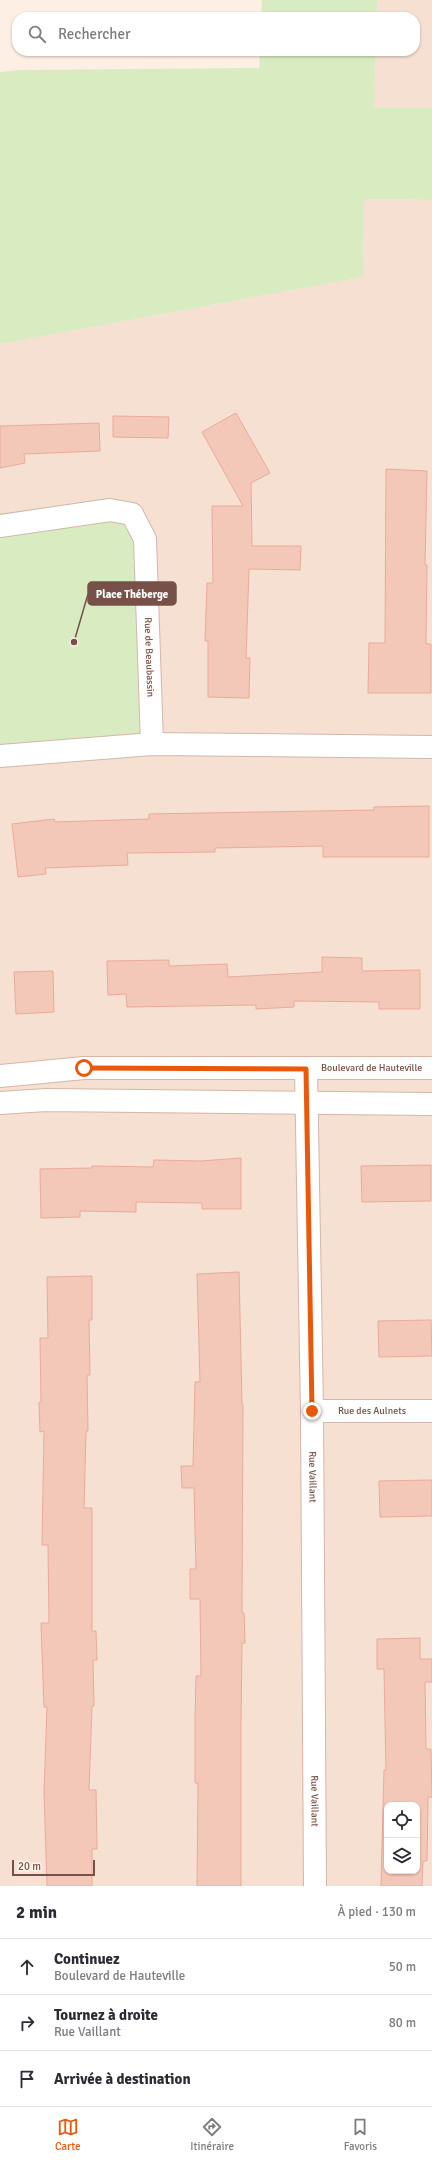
<!DOCTYPE html>
<html lang="fr">
<head>
<meta charset="utf-8">
<style>
	:root { --surface:#fff; --page:#f7f7f7; --text:#2b2b33; --muted:#7c7c81; --line:#e1e1e2; --accent:#ea580c }
	body { margin:0; font-family:Signika,sans-serif; background:var(--page); color:var(--text) }
	.controls { position:absolute; right:12px; bottom:12px; display:grid; overflow:hidden; border-radius:8px; box-shadow:0 1px 3px #0004 }
	.controls button { width:36px; height:36px; display:grid; place-items:center; padding:0; border:0; border-bottom:1px solid var(--line); background:var(--surface); color:var(--text); font:20px sans-serif }
	.scale { position:absolute; left:12px; bottom:10px; width:83px; box-sizing:border-box; padding-left:4px; border:2px solid #775148; border-top:0; font-size:11px; line-height:14px; white-space:nowrap; color:#775148; -webkit-text-stroke:3px #fff4eb; paint-order:stroke }
	.stop { position:absolute; width:12px; height:12px; margin:-9px; border:3px solid #ea580c; border-radius:50%; background:#fff }
	.stop.end { background:#ea580c; border-color:#fff; box-shadow:0 1px 4px #0008 }
	.list { margin:0; padding:0; list-style:none }
	h2 { display:flex; justify-content:space-between; align-items:center; height:52px; margin:0; padding:0 16px; font-size:17px }
	h2 small { font-size:13px; font-weight:400; color:var(--muted) }
	.list li { display:grid; grid-template-columns:26px 1fr auto; gap:12px; align-items:center; box-sizing:border-box; height:56px; padding:0 16px; border-top:1px solid var(--line) }
	.list b { display:block; font-size:15px; white-space:nowrap }
	.list p { margin:0; font-size:13px; white-space:nowrap; color:var(--muted) }
	.list em { font-size:13px; font-style:normal; color:var(--muted) }
	.icon { flex:none; width:22px; height:22px; fill:none; stroke:currentColor; stroke-width:2; stroke-linecap:round; stroke-linejoin:round }
	.map { position:relative; flex:none; width:432px; height:1886px; overflow:hidden }
	.search { position:absolute; background:var(--surface); box-shadow:0 1px 3px #0004; left:12px; right:12px; top:12px; height:44px; display:flex; align-items:center; gap:10px; box-sizing:border-box; padding:0 14px; border-radius:16px; color:var(--muted); font-size:15px }
	.sheet { height:220px; background:var(--surface) }
	nav { display:flex; justify-content:space-around; align-items:center; box-sizing:border-box; height:56px; border-top:1px solid var(--line); background:var(--surface); font-size:11px; color:var(--muted) }
	nav a { display:grid; justify-items:center; gap:2px }
	nav .on { color:var(--accent) }
	.map>svg:first-child { display:block }
	.residential { fill:#f5e0d1; fill-rule:evenodd }
	.green { fill:#d9ecc1 }
	.building { fill:#f4c8b9; stroke:#e8ab99; fill-rule:evenodd }
	.lines { fill:none; stroke-linecap:round; stroke-linejoin:round }
	.street-casing { stroke:#d1b7ac; stroke-width:24 }
	.secondary-casing { stroke:#d5b6a9; stroke-width:24 }
	.street { stroke:#fff; stroke-width:22 }
	.secondary { stroke:#fff; stroke-width:22 }
	.route { stroke:#ea580c; stroke-width:5 }
	.labels { text-anchor:middle; dominant-baseline:central; stroke-width:3.5; stroke-linejoin:round; paint-order:stroke }
	.street-label { font-size:10px; fill:#775148; stroke:#fff4eb }
	.leader { fill:none; stroke:#775148; stroke-width:1.5 }
	.callout-dot { fill:#775148; stroke:#fff4eb; stroke-width:1.5 }
	.callout { fill:#775148; stroke:#775148; stroke-width:1.5 }
	.callout-label { font-size:11px; text-anchor:middle; font-weight:bold; fill:#fff }
</style>
</head>
<body>
<div class="map">
<svg width="432" height="1886" viewBox="0 0 432 1886">
	<rect width="100%" height="100%" fill="#fdefe3"/>
	<g class="residential">
		<path d="M377,0h55v108h-58l2,-57h39v-34h-38z"/>
		<path d="M364,199l68,1v1686h-432v-1542l363,-67zM387,1805h30v66h-30z"/>
	</g>
	<g class="green">
		<path d="M262,0h115v17h-116z"/>
		<path d="M260,51h116l-2,57h58v92l-68,-1 -1,78 -363,67v-272l19,-2 240,-2z"/>
		<path d="M132,514l20,230 -152,12v-230z"/>
	</g>
	<g class="building">
		<path d="M236,413l34,60 -19,10 1,63h49l-1,24 -51,-1 -3,89h4l-1,40 -41,-1v-56h-3l2,-58h6l-1,-77h31l-41,-74z"/>
		<path d="M113,416l56,1 -1,21 -55,-1z"/>
		<path d="M99,423l1,28 -76,3 1,9 -25,5v-42z"/>
		<path d="M386,469l41,2 -2,94h2l-1,79h5v49h-63l1,-50h16z"/>
		<path d="M429,806v51h-106v-11l-108,2v4l-88,1 1,12 -83,3 1,6 -28,3 -6,-53 42,-5 1,3 94,-3v-5l225,-4v-3z"/>
		<path d="M322,957l40,1v13l58,-1v39h-41v-7l-85,-1v6l-38,2v-4l-129,2 -1,-13 -18,1 -1,-34 62,-1v6l58,-2 1,13 94,-5z"/>
		<path d="M53,971l1,41 -38,2 -2,-42z"/>
		<path d="M241,1158v51h-39v-6l-66,-1v10l-56,-1v6l-39,1 -1,-49 52,-1v-2l61,1 1,-7 47,1z"/>
		<path d="M431,1165v36l-69,1 -1,-36z"/>
		<path d="M239,1272l3,132h1l-1,209h2l1,30h-3l-1,78v165h-44l1,-103h-3v-64l1,-43h5l-1,-77h-10v-30h6l-2,-81h-12l-1,-22h12l2,-84h5l-3,-108z"/>
		<path d="M92,1276v44h-3l1,55h-3l1,56h-2l-2,77h8v123h4l1,29h-4l1,46h-2l-3,84h7l1,59h-5v37h-45l-3,-94 3,-85h-3l-3,-84h8l-1,-78h-6l2,-114 -4,1 -1,-30h2l-1,-64h8l-1,-61z"/>
		<path d="M431,1320l1,36 -53,1 -1,-36z"/>
		<path d="M432,1480v36l-52,1 -1,-36z"/>
		<path d="M420,1638v21h12v23h-7l1,67h5l1,48h-4l-1,64h-4l-1,25h-41l3,-116h2l-2,-101h-7v-30zM387,1805h30v66h-30z"/>
	</g>
	<g class="lines">
		<g class="street-casing">
			<g id="street">
				<path id="s1" d="M0,526l110,-16 22,4 13,25 7,205"/>
				<path d="M0,756l152,-12 280,3"/>
				<path id="s2" d="M312,1411h120"/>
			</g>
		</g>
		<g class="secondary-casing">
			<g id="secondary">
				<path id="s3" d="M306,1069l6,342 3,475"/>
				<path id="s4" d="M0,1076l84,-8h348"/>
				<path d="M0,1103l46,-3 386,4"/>
			</g>
		</g>
		<use href="#street" class="street"/>
		<use href="#secondary" class="secondary"/>
	</g>
	<g class="lines">
		<path class="route" d="M84,1068l222,1 6,342"/>
	</g>
	<g class="labels">
		<g class="street-label">
			<text stroke="none"><textPath href="#s1" startOffset="280">Rue de Beaubassin</textPath></text>
			<text stroke="none"><textPath href="#s4" startOffset="372">Boulevard de Hauteville</textPath></text>
			<text stroke="none"><textPath href="#s2" startOffset="60">Rue des Aulnets</textPath></text>
			<text stroke="none"><textPath href="#s3" startOffset="408">Rue Vaillant</textPath></text>
			<text stroke="none"><textPath href="#s3" startOffset="732">Rue Vaillant</textPath></text>
		</g>
	</g>
	<path class="leader" d="M74 642L88 594"/>
	<circle class="callout-dot" cx="74" cy="642" r="4"/>
	<rect class="callout" x="88" y="582" width="88" height="23" rx="4"/>
	<g class="callout-label">
		<text x="132" y="598">Place Théberge</text>
	</g>
</svg>
<div class="controls">
<button><svg class="icon" aria-label="locate" viewBox="0 0 24 24"><circle cx="12" cy="12" r="6"/><path d="M12 2v4M12 18v4M2 12h4M18 12h4"/></svg></button>
<button><svg class="icon" aria-label="layers" viewBox="0 0 24 24"><path d="M12 4l9 5-9 5-9-5zM3 14l9 5 9-5"/></svg></button>
</div>
<div class="scale">20 m</div>
<div class="stop" style="left:84px;top:1068px"></div>
<div class="stop end" style="left:312px;top:1411px"></div>
<div class="search"><svg class="icon" aria-label="search" viewBox="0 0 24 24"><circle cx="10" cy="10" r="6"/><path d="M15 15l6 6"/></svg>Rechercher</div>
</div>
<section class="sheet">
<h2>2 min<small>À pied · 130 m</small></h2>
<ul class="list">
<li><svg class="icon" aria-label="ahead" viewBox="0 0 24 24"><path d="M12 20V5M6 11l6-6 6 6"/></svg><div><b>Continuez</b><p>Boulevard de Hauteville</p></div><em>50 m</em></li>
<li><svg class="icon" aria-label="right" viewBox="0 0 24 24"><path d="M7 20v-9h11M14 6l5 5-5 5"/></svg><div><b>Tournez à droite</b><p>Rue Vaillant</p></div><em>80 m</em></li>
<li><svg class="icon" aria-label="arrive" viewBox="0 0 24 24"><path d="M6 21V4h12l-3 4 3 4H6"/></svg><div><b>Arrivée à destination</b></div></li>
</ul>
</section>
<nav>
<a class="on"><svg class="icon" aria-label="map" viewBox="0 0 24 24"><path d="M3 6l6-2 6 2 6-2v14l-6 2-6-2-6 2zM9 4v14M15 6v14"/></svg>Carte</a>
<a><svg class="icon" aria-label="directions" viewBox="0 0 24 24"><path d="M12 3l9 9-9 9-9-9zM9 14v-3h6M13 9l2 2-2 2"/></svg>Itinéraire</a>
<a><svg class="icon" aria-label="saved" viewBox="0 0 24 24"><path d="M7 4h10v16l-5-4-5 4z"/></svg>Favoris</a>
</nav>
</body>
</html>
